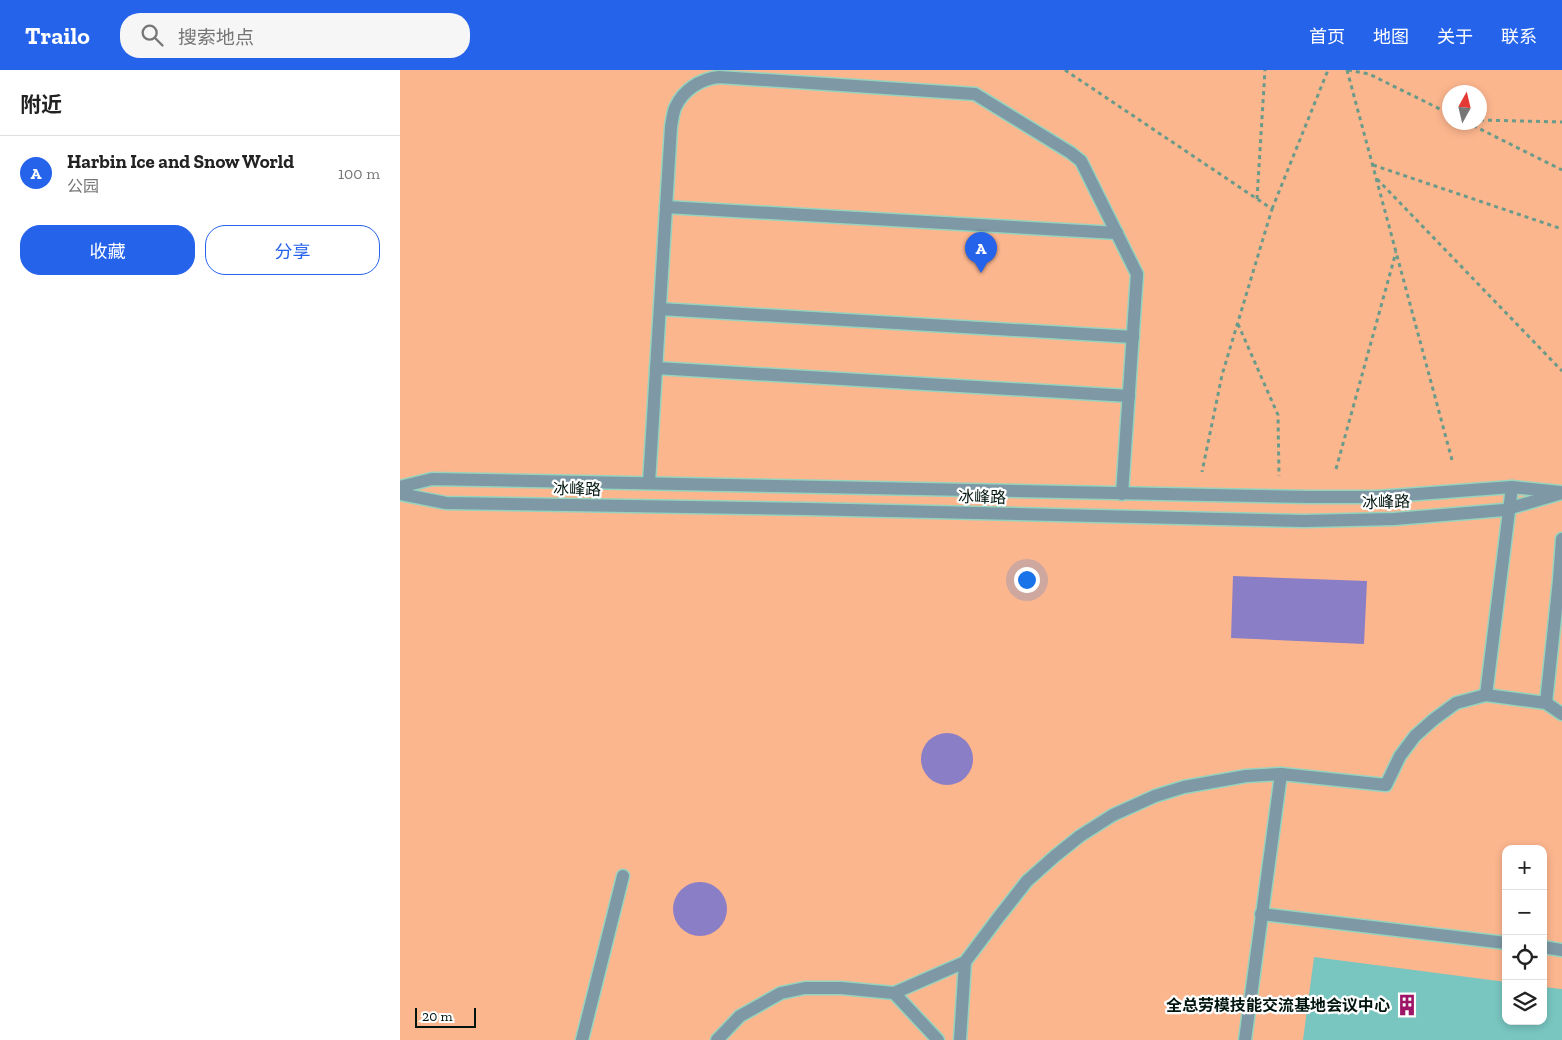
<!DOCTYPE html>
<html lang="zh">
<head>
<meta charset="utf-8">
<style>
	:root { --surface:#fff; --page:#f6f6f6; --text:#222; --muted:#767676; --line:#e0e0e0; --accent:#2563eb }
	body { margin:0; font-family:"Zilla Slab","Noto Sans SC",serif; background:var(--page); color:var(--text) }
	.controls { position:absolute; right:15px; bottom:15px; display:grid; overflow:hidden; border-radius:10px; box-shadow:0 2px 8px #0003 }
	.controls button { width:45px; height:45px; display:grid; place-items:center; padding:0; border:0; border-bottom:1px solid var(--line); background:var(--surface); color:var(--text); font:25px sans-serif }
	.compass { position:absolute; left:1042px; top:15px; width:45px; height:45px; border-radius:50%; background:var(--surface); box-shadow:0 2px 8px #0003; rotate:8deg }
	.scale { position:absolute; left:15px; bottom:12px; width:61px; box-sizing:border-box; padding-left:5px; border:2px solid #00150e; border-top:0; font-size:14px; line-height:18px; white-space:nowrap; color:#00150e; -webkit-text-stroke:4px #fff; paint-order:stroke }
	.you { position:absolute; left:626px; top:509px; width:18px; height:18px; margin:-12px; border:4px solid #fff; border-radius:50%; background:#1a73e8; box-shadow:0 0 0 8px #1a73e833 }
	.badge { display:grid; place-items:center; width:32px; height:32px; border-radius:50%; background:var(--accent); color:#fff; font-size:16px; font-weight:700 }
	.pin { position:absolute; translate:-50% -41px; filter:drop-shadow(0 1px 2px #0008) }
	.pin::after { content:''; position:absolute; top:26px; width:18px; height:15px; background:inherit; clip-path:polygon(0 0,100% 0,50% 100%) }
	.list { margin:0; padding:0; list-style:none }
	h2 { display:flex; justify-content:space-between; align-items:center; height:65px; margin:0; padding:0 20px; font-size:21px }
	h2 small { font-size:16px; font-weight:400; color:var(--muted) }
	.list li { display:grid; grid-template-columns:32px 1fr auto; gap:15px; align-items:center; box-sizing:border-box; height:75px; padding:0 20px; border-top:1px solid var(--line) }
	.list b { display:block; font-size:19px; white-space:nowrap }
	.list p { margin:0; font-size:16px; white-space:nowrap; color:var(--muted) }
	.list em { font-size:16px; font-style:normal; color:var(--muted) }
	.actions { display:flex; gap:10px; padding:15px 20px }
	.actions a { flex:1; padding:11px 0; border:1px solid var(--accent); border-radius:20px; text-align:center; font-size:18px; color:var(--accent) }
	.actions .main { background:var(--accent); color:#fff }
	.icon { flex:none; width:28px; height:28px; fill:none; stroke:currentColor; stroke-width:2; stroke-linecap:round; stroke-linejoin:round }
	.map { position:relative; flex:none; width:1162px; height:970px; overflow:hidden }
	header { display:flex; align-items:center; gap:30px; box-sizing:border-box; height:70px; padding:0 25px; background:var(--accent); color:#fff }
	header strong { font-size:24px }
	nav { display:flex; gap:28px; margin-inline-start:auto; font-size:18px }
	.search { width:350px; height:45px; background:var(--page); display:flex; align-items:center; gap:12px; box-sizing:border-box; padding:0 18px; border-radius:20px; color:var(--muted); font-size:19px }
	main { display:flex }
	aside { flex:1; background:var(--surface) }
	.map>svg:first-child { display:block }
	.green { fill:#fcb68e; fill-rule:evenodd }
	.water { fill:#8a7ec6 }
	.building { fill:#79c6c1 }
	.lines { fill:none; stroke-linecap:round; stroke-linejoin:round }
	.minor-casing { stroke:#96d3be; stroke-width:15 }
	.path { stroke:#6a9b8a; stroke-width:3; stroke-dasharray:4 4; stroke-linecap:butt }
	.minor { stroke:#7e98a5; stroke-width:12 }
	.labels { text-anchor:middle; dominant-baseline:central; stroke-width:4.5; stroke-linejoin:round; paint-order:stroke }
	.street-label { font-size:16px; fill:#00150e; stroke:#fff }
	.poi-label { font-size:16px; font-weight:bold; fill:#00150e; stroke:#fff; text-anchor:end }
</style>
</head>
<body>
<header>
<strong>Trailo</strong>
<div class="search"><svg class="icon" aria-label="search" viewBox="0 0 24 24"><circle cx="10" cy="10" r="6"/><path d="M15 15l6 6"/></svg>搜索地点</div>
<nav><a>首页</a><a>地图</a><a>关于</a><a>联系</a></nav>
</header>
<main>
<aside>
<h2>附近<small></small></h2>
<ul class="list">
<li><span class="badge">A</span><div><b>Harbin Ice and Snow World</b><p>公园</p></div><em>100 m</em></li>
</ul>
<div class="actions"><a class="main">收藏</a><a>分享</a></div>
</aside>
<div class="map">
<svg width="1162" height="970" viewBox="0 0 1162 970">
	<rect width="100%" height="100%" fill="#b2f7df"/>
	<path class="green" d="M0,0h1162v970h-1162zM1050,22h30v30h-30zM1106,779h37v172h-37z"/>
	<g class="water">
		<path d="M833,506l134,5 -3,63 -133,-6z"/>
		<circle cx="547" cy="689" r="26"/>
		<circle cx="300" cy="839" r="27"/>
	</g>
	<path class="building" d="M914,887l192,25v39h37v-34l19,2v51h-259z"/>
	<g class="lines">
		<g class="minor-casing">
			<g id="minor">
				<path d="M266,137l451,26"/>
				<path d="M260,239l473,28"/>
				<path d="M256,298l473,28"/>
				<path d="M249,413l22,-356c1,-6 2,-14 4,-19 8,-18 25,-29 44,-31l256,17 96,59 10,8 56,113 -15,220"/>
				<path d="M0,417l32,-8 877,18h68l135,-10 48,5"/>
				<path d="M0,424l46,9 361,6 497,12 90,-2 110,-9 58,-17"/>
				<path d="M1086,625l26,-208"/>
				<path d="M1146,633l13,-123 3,-41"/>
				<path d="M861,844l245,29"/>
				<path d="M1143,877l19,3"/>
				<path d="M494,923l44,47"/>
				<path d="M182,970l41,-164"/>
				<path d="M317,970l23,-24 41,-23 24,-5h36l53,5 71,-31 33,-44 29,-37 28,-25 25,-20 33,-21 42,-19 29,-9 62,-11 35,-2 105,11 14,-29 15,-20 18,-16 23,-17 30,-8 60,8 16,11"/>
				<path d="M560,970l5,-78"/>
				<path d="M845,970l36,-266"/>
			</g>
		</g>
		<g class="path">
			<path d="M665,0l207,139 -50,166 -20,97"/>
			<path d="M947,0l105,390"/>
			<path d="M948,0l21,4 81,40"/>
			<path d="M1080,50l82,2"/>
			<path d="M1066,52l96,48"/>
			<path d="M973,95l189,64"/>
			<path d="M977,109l185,192"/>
			<path d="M857,129l8,-129"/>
			<path d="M872,139l56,-139"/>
			<path d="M838,254l40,91 1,61"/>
			<path d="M936,399l60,-217"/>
		</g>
		<use href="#minor" class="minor"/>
	</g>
	<defs>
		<g id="building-bare" transform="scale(1.725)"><path d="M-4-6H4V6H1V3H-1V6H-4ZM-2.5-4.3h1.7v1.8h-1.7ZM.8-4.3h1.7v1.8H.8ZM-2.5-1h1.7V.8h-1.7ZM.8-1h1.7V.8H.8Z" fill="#9c1566" stroke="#fff" stroke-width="2.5" paint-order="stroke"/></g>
	</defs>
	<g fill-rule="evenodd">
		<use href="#building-bare" x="1007" y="935"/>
	</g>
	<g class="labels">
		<g class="street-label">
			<text transform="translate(177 419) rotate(1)">冰峰路</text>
			<text transform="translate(582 427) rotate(1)">冰峰路</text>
			<text transform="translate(986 432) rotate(-2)">冰峰路</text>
		</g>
		<g class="poi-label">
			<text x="990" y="935">全总劳模技能交流基地会议中心</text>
		</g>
	</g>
</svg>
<div class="controls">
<button>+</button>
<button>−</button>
<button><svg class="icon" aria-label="locate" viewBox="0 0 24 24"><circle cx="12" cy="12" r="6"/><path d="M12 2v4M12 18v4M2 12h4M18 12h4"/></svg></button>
<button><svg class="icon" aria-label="layers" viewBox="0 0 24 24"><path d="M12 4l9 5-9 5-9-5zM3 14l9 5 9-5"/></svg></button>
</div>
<svg class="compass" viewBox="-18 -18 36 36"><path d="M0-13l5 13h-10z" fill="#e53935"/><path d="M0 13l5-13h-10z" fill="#767676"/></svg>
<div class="scale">20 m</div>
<div class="you"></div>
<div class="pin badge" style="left:581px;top:203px">A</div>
</div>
</main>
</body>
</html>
